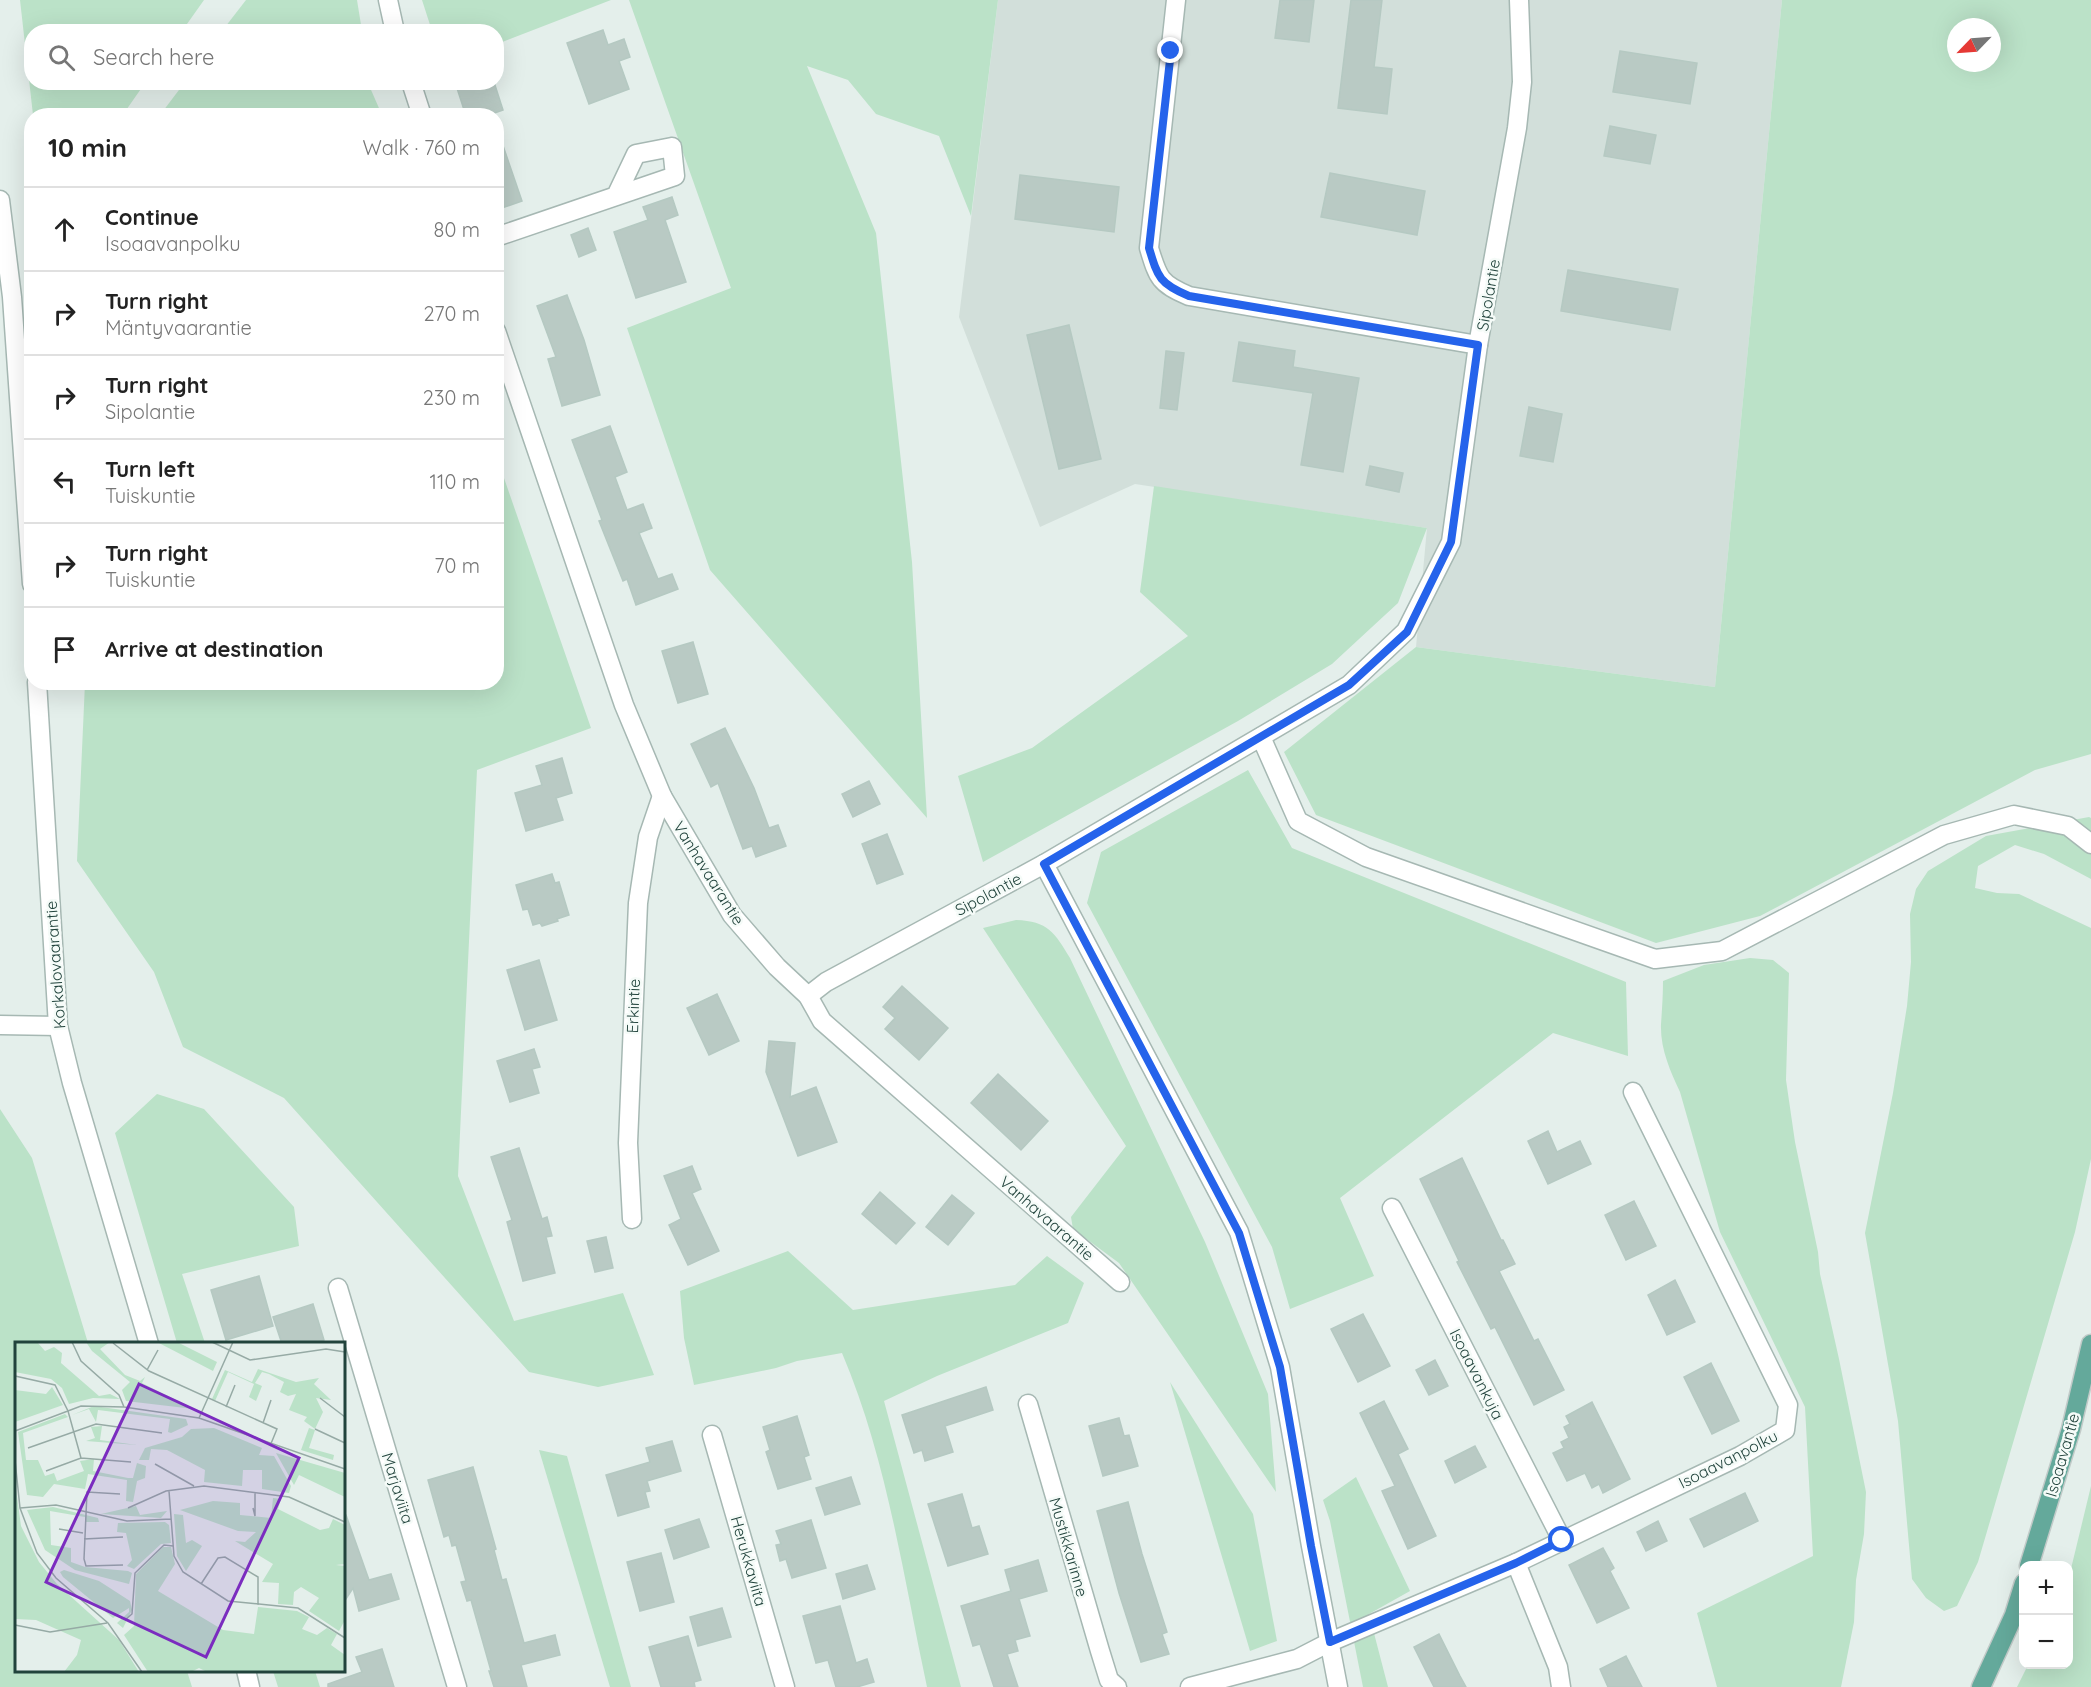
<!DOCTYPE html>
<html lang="en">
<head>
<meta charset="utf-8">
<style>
	:root { --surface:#fff; --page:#f6f6f6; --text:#222; --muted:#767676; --line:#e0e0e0 }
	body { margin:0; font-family:Quicksand,sans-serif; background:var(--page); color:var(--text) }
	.controls { position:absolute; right:18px; bottom:18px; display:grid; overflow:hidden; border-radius:12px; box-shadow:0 6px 24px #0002 }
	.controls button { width:54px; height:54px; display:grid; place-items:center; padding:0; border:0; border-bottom:2px solid var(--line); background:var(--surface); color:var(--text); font:30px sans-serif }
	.compass { position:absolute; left:1947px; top:18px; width:54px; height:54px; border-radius:50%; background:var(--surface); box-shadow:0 6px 24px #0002; rotate:245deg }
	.stop { position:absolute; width:18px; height:18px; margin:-14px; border:4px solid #2563eb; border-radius:50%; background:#fff }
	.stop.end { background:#2563eb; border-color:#fff; box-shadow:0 2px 6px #0008 }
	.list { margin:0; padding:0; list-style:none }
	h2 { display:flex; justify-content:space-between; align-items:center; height:78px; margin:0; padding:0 24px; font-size:26px }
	h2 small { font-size:20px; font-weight:400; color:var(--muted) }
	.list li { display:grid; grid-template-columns:39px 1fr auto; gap:18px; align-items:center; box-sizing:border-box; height:84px; padding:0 24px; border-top:2px solid var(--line) }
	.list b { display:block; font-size:22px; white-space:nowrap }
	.list p { margin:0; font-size:20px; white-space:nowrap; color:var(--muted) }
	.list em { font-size:20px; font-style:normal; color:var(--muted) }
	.icon { flex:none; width:33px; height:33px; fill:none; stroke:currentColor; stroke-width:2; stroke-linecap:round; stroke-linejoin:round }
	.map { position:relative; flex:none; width:2091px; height:1687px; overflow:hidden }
	.search { position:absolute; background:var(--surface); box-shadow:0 6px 24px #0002; left:24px; top:24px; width:480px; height:66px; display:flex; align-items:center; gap:15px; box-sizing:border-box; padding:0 21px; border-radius:24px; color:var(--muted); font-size:22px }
	.panel { position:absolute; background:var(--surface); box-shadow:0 6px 24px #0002; left:24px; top:108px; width:480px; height:582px; border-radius:24px }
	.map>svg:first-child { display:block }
	.built { fill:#d2dfda }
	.green { fill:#bbe2c8; fill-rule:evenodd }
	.building { fill:#b9cac4; stroke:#b5c9c2; stroke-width:1.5 }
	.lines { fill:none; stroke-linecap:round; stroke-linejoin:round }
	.minor-casing { stroke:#a6b8b3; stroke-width:21 }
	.major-casing { stroke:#c1cac8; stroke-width:21 }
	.minor { stroke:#fff; stroke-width:18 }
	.major { stroke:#64a99b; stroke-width:18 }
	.route { stroke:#2563eb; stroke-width:8 }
	.labels { text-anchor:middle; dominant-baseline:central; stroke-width:5; stroke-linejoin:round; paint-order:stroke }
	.street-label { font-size:16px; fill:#21433c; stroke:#f5fbf8 }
	.inset-road { fill:none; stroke:#96aaa5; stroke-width:1.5 }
	.view { fill:#7b2cbf; fill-opacity:0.15; stroke:#7b2cbf; stroke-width:3 }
	.inset-edge { fill:none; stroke:#21433c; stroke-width:3 }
</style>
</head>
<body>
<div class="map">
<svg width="2091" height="1687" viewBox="0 0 2091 1687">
	<rect width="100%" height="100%" fill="#e4efeb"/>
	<path class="built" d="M998,0h784l-67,687 -299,-40 11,-119 -292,-44 -95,43 -81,-210z"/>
	<g class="green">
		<path d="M20,0h184l-22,31 -150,1v50l113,1 -23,33 -89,-1z"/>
		<path d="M246,0h111l5,31h-140z"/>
		<path d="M422,0h189l-114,44 -1,-12 -64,-1z"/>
		<path d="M629,0h369l-27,216 -32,-80 -63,-22 -28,-34 -41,-14 69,167 36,329 15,256 -217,-248 -83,-242 104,-40z"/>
		<path d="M1782,0h309v754l-56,16 -275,146 -104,27 -340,-128 -32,-63 132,-105 299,40zM1956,27h36v36h-36z"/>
		<path d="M185,82l183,1 14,32h-222z"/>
		<path d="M497,458l94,270 -114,42 -19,406 56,145 109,-28 31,82 -56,12 -69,-15 -245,-274 -101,-51 -29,-75 -77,-111 8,-178 411,-1z"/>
		<path d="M1154,486l273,42 -29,75 -66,61 -94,57 -255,141 -25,-86 74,-28 156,-112 -48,-44z"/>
		<path d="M1248,770l44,78 334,134 2,74 -75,-23 -213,165 34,78 -84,33 -18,-62 -185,-344 14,-51z"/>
		<path d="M2089,817l2,1v61l-47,-25 -29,-9 -37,21 -3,22 22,5 22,1 72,34v231l-16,73 -97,330 -21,44 -13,5 -18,-13 -14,-19 -14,-158 -33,-188 28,-140 14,-87 4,-44 -1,-48 6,-25 12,-18 58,-35z"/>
		<path d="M1016,920c32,1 39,13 54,38l135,284 63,152 8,98 -157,-229 -46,-34 -2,-12 55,-71 -143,-218z"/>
		<path d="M1750,958l23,2 16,13 -3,107 9,62 23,110 2,22 19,85 27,133 -2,42 -8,46 -2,42 -13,65h-124l-20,-74 116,-57 -8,-149 -85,-175 -40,-140c-10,-21 -20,-44 -19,-68 1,-14 2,-28 2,-43l41,-16z"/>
		<path d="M157,1094l47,15 90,98 5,39 -117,28 23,69h-28l-62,-210z"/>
		<path d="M0,1109l32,49 56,185 -72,1v326l171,1 5,16h-192z"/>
		<path d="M788,1251l65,59 162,-25 32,-29 37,27 -16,40 -131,53 -53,25 77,286h-34c-24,-112 -40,-228 -85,-334l-45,8 -21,7 -82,17 -10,-47 -4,-47z"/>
		<path d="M1170,1382l83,132 24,127 -27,10z"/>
		<path d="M539,1450l28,6 64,231h-21z"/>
		<path d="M1356,1477l54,114 -41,23 19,73h-25l-33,-166 -7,-21z"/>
		<path d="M2091,1486v201h-74l11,-22 40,-1 1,-87z"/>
		<path d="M273,1671h42l5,16h-42z"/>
	</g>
	<g class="building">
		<path d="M1280,0h34l-5,42 -34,-4z"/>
		<path d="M1351,0h31l-8,67 18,2 -5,45 -49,-6z"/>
		<path d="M603,30l5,15 16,-6 6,18 -11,4 10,28 -40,15 -22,-61z"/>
		<path d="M1620,51l77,12 -7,41 -77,-12z"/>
		<path d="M455,82h39l9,28 -17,6h-20z"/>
		<path d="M1610,126l46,9 -6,29 -46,-8z"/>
		<path d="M496,134h3l23,67 -26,9z"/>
		<path d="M1330,173l95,18 -8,44 -96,-18z"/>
		<path d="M1020,175l99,12 -5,45 -99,-13z"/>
		<path d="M672,197l6,18 -13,5 21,62 -50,16 -22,-66 34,-12 -5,-13z"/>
		<path d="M588,228l8,22 -17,7 -8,-22z"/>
		<path d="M1568,270l110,19 -8,41 -109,-19z"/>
		<path d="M567,295l17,45 16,55 -38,11 -14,-47 8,-2 -19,-51z"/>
		<path d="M1069,325l32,134 -42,10 -32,-134z"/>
		<path d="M1239,342l56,9 -2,16 66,11 -16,94 -42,-7 12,-72 -80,-12z"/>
		<path d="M1166,351l18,2 -7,57 -17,-2z"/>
		<path d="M1529,407l33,7 -9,48 -33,-6z"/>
		<path d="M610,426l17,46 -12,5 12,33 16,-6 9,24 -13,5 19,46 14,-5 6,15 -42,16 -9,-26 -4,2 -24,-60 3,-1 -30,-80z"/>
		<path d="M1370,466l33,7 -4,19 -33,-7z"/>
		<path d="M693,642l15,52 -30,9 -16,-52z"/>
		<path d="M725,728l29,60 15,40 9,-3 8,21 -30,11 -4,-11 -9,3 -25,-66 -7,4 -20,-43z"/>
		<path d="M562,758l10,35 -16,5 7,22 -37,11 -11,-38 27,-8 -6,-19z"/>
		<path d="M869,781l11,23 -27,13 -11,-23z"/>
		<path d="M887,834l16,40 -26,10 -15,-40z"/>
		<path d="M552,874l3,9 4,-1 10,33 -12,4 1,2 -16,5 -2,-3 -7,2 -5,-16 -5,1 -7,-25z"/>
		<path d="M539,960l18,60 -32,10 -18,-60z"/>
		<path d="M902,986l46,42 -29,32 -34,-31 10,-11 -12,-11z"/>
		<path d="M717,994l22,47 -30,14 -22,-47z"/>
		<path d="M769,1041l26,2 -5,54 26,-10 21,55 -39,14 -32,-84z"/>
		<path d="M534,1049l6,18 -8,2 7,24 -29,9 -13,-41z"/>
		<path d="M998,1074l50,47 -27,29 -50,-47z"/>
		<path d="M1548,1131l9,21 23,-11 11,23 -43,20 -20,-43z"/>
		<path d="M519,1148l23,71 5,-2 5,19 -6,1 9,36 -32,8 -16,-59 5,-2 -21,-63z"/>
		<path d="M1462,1158l39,82h2l12,24 -16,7 35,70 4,-2 26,51 -30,15 -39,-78 -4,2 -34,-67 2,-1 -39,-82z"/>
		<path d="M692,1166l9,23 -9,4 27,58 -31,14 -19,-40 12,-6 -17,-43z"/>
		<path d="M880,1192l35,31 -19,21 -34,-30z"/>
		<path d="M952,1195l22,18 -26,32 -22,-18z"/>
		<path d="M1634,1201l22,45 -30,14 -21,-45z"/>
		<path d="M606,1237l7,31 -18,4 -8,-31z"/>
		<path d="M259,1276l14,50 -47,14 -15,-50z"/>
		<path d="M1675,1280l20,42 -28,13 -19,-40z"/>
		<path d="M313,1304l11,36 -12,4h-30l-9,-27z"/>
		<path d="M1363,1314l27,52 -32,16 -27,-53z"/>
		<path d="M1435,1360l13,26 -19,9 -13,-25z"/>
		<path d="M1711,1363l28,58 -27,13 -28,-57z"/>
		<path d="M986,1387l7,23 -48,16 8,26 -28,9 -3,-11 -8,3 -12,-38z"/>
		<path d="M1384,1401l24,48 -10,5 38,82 -28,13 -26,-58 13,-5 -35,-73z"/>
		<path d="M1592,1402l38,77 -27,14 -4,-9 -7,4 -7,-15 -18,8 -14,-28 11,-5 -3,-6 8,-4 -5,-11 6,-3 -4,-8z"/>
		<path d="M797,1416l12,39 -5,2 7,22 -33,10 -12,-37 4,-2 -7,-23z"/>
		<path d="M1119,1418l5,18 5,-1 9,31 -35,10 -14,-50z"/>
		<path d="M672,1441l9,30 -34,10 3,10 -5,1 4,15 -31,9 -12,-41 44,-13 -4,-14z"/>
		<path d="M1475,1446l11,21 -31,16 -10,-22z"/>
		<path d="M473,1467l23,82 -2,1 8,30 4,-1 18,64 31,-8 5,20 -39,10 6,22h-33l-5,-16h2l-20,-71 -4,1 -6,-19 5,-1 -10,-36 -4,1 -3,-11 -5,2 -16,-57z"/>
		<path d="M851,1477l9,27 -35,11 -9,-27z"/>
		<path d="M1745,1493l13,28 -54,26 -14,-28z"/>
		<path d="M962,1494l10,34 7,-2 9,28 -40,12 -20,-62z"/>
		<path d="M1128,1502l14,52 25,78 -5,2 7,20 -28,8 -22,-69 -22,-82z"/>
		<path d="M344,1515h2l23,65 22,-6 8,25 -40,12 -6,-23 -9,14z"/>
		<path d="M699,1519l10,28 -35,12 -9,-29z"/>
		<path d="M811,1520l15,48 -34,10 -6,-19 -6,2 -4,-16 5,-1 -5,-13z"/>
		<path d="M1658,1521l9,20 -21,10 -9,-19z"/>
		<path d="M1603,1548l11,20 -4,3 19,37 -32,15 -28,-58z"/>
		<path d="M661,1553l13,49 -34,9 -13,-49z"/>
		<path d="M1038,1560l9,31 -28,8 11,37 -15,4 3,11 -11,3 11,33h-24l-14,-43 -7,2 -12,-40 50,-15 -6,-21z"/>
		<path d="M867,1565l8,24 -32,10 -7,-25z"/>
		<path d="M840,1606l16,57 11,-4 7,23 -17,5h-21l-8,-27 -12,3 -13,-47z"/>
		<path d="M722,1608l9,29 -33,9 -8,-29z"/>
		<path d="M1439,1634l21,42 6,11h-32l-20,-40z"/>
		<path d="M688,1636l13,44 -7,2 1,5h-34l-12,-40z"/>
		<path d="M382,1649l12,38h-66v-3l34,-12 -6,-15z"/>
		<path d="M1626,1656l16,31h-34l-8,-18z"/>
	</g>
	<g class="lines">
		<g class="minor-casing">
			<g id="minor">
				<path d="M388,0l7,32"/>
				<path d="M1176,0l-27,248c9,30 11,36 40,48l289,49"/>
				<path d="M411,82l11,34"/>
				<path d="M0,200l12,97 20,287"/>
				<path d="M496,237l179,-61 -3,-29 -36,7 -20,42"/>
				<path d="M496,331l128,374 38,91 70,119 45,52 31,29 14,25 298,261"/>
				<path d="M37,682l21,344 14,57 77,261"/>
				<path d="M1261,737l37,84 68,36 289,102 67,-8 222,-116 70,-20 54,11 23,18"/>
				<path d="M1044,864l195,368 41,135 31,179 27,141"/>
				<path d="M808,996l18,-14 218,-118 305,-179 57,-54 45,-89 27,-197 39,-217 5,-46 -3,-82"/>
				<path d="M0,1025l58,1"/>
				<path d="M1392,1208l170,332"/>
				<path d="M632,1219l-4,-76 10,-240 10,-66 14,-41"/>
				<path d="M338,1288l119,399"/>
				<path d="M1028,1404l72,247 9,29 8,7"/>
				<path d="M712,1435l73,252"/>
				<path d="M1516,1563l42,104 3,20"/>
				<path d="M246,1670l4,17"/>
				<path d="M1190,1687l107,-28 33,-17 186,-79 224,-107 45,-26 3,-25 -155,-313"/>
			</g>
		</g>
		<g class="major-casing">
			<g id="major">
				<path d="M2029,1566l42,-137 20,-85"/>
				<path d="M1981,1687l33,-72 10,-32"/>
			</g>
		</g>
		<use href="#minor" class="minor"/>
		<use href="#major" class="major"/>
	</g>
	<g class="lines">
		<path class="route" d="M1171,51l-22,197c9,30 11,36 40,48l289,49 -27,197 -44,90 -58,53 -305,179 195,369 41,134 31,179 19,96 186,-79 46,-23"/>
	</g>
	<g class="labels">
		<g class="street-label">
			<text transform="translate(1488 295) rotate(-80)">Sipolantie</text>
			<text transform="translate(709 873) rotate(58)">Vanhavaarantie</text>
			<text transform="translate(988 894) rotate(-28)">Sipolantie</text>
			<text transform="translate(55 965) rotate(-94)">Korkalovaarantie</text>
			<text transform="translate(633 1006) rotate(-88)">Erkintie</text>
			<text transform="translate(1047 1218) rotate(41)">Vanhavaarantie</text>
			<text transform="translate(1477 1374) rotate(63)">Isoaavankuja</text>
			<text transform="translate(2062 1455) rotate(-74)">Isoaavantie</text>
			<text transform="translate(1728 1459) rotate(-27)">Isoaavanpolku</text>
			<text transform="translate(398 1488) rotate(73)">Marjaviita</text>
			<text transform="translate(1069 1547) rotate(74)">Mustikkarinne</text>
			<text transform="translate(749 1561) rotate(74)">Herukkaviita</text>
		</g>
	</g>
	<g transform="translate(15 1342)">
		<rect width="330" height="330" fill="#e4efeb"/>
		<path d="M0,0l23,1 7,8 9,-4 8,6 -1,10 38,33 11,-2 10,5 -27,-1 -24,6 -7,-16 -11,-9 -36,-7zM71,0h24l-10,7 25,26 15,6 5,-4 -3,6 52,26 -68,-8 -4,-11 8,-8 -38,-31zM142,0h20l40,20 -4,9zM243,27l38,13 23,-4 -5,6 17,16 -15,-2 7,14 -8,17 -11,-8 3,-4 -18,-7 7,-16 -8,2 -8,-4 4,-10 -15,-8 -7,-2 -7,11 7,3 -6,15 -7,-4 5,-13 -26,-12 -13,29 -3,-2 13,-29 27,12zM37,45l11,18 -48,17v-32l31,4zM79,64l92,13 2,6 -17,8 -3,-1 2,-13 -72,-9 -2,12 -7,-13 -17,6zM50,72l3,3 -45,16 3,27h12l7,16 9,-3 3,8 27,-10 -4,-10 14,-2 -1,12 35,7h5l4,-15 9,3 -1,12 -8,3 -4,21 -7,-1 1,-21 -39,-6 -3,15 -31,-5 -11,13 -16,-2 -9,-63zM87,84l-2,14 37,5 -51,-4 9,-3 -4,-11zM199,86l48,20 -3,7 15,1 17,30 -2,7 -27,-4v-19h-19l-1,16 -38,-4 1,-12 -38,-20 -16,-1 -2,11h-10l6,-12 37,-11 9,-8zM294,86l6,2 -6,18 25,7 -1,5 -32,-10zM261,111l69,20v24l-46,-22 -5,10zM0,140l6,44 18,36 18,22 62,56 20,32h-75l13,-17 4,-15 -45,-20 -21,-1zM258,156l8,1 -3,10 42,21 9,-2 4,-9 12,6v39l-9,1 9,1v54l-6,11 -30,-20 10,-13 -18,-11 -7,5 -1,13 -15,-1 1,-21 -17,-1 11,-18 -38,-23 10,1 11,-10 -18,-1 -58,-21 33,-9 27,2v12l31,3zM121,164l4,9 27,-4 -6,7 -60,-4zM38,165l45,11 1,4h-14v-5l-35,-6 1,34 20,3v14l14,5 43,4 4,2 -3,11 -54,-14 -30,-20 -18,-40zM159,172l9,1 3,28 6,-3 10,6 -16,25 -9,-15zM150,180l4,3 2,18 -10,1 -27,25 -7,-3 5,-6 -6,-27 -9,-1 1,-9zM148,205h8l4,17 -17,27 65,39 31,4 4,-27 39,4 12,6 -7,12 15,6 10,-7 10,6 -6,11 14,10v17h-138l-8,-4 -8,4h-43l-24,-37 10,-9 2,-52zM49,228l35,11 31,20 2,9 -9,18 -6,-5 12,-11v-4l-16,10 -50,-41 -3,-5z" fill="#bbe2c8"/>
		<path class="inset-road" d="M57,0l9,19 38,34 5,12M197,0l38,18 76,-11 19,3M98,1l36,28 128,58 -7,17M132,28l11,-20M0,34l40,9 13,26 13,47M305,56l25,19M211,65l9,-22M184,76l34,-76M248,81l8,-23M300,87l30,14M0,89l66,-25 43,1 75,11 146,51M13,106l68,-24 66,9M0,118l5,48 17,45 19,25 52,45 34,49M140,122l39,22M31,129l35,-13 50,4M154,149l5,65 9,16 45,29 70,7 47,30M105,152l-33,-2 -3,67 2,7 37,-1M5,166l36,-3 71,16 44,-2M113,166l38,-17 38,-5 85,11 56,25M238,166l2,8v-24M44,187l24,4M69,197l39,-2M186,242l17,-26 7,-1 33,20v28M110,278l7,-6 3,-41 29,-28 9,1M0,283l35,7 57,-9"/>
		<path class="view" d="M124,42l160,74 -93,199 -160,-75z"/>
		<rect width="330" height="330" class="inset-edge"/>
	</g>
</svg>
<div class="controls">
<button>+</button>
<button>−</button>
</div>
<svg class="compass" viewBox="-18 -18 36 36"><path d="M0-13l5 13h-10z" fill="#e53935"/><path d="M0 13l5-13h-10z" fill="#767676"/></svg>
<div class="stop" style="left:1562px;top:1540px"></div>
<div class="stop end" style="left:1171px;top:51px"></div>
<div class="search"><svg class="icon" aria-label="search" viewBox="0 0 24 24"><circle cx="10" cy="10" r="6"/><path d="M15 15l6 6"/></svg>Search here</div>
<section class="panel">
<h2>10 min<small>Walk · 760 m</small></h2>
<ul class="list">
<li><svg class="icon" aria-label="ahead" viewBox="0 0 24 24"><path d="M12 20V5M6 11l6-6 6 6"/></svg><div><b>Continue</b><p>Isoaavanpolku</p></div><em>80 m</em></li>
<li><svg class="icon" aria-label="right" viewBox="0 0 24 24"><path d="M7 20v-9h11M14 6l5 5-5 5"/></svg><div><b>Turn right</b><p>Mäntyvaarantie</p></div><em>270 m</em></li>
<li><svg class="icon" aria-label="right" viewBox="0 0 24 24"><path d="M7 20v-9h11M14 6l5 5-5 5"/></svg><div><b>Turn right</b><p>Sipolantie</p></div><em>230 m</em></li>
<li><svg class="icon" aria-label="left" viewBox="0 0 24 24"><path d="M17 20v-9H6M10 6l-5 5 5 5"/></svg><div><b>Turn left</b><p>Tuiskuntie</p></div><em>110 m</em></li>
<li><svg class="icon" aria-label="right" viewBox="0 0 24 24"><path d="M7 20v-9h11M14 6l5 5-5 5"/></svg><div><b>Turn right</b><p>Tuiskuntie</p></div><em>70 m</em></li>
<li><svg class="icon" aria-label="arrive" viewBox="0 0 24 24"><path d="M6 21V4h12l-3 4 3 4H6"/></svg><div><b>Arrive at destination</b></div></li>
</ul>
</section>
</div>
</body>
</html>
